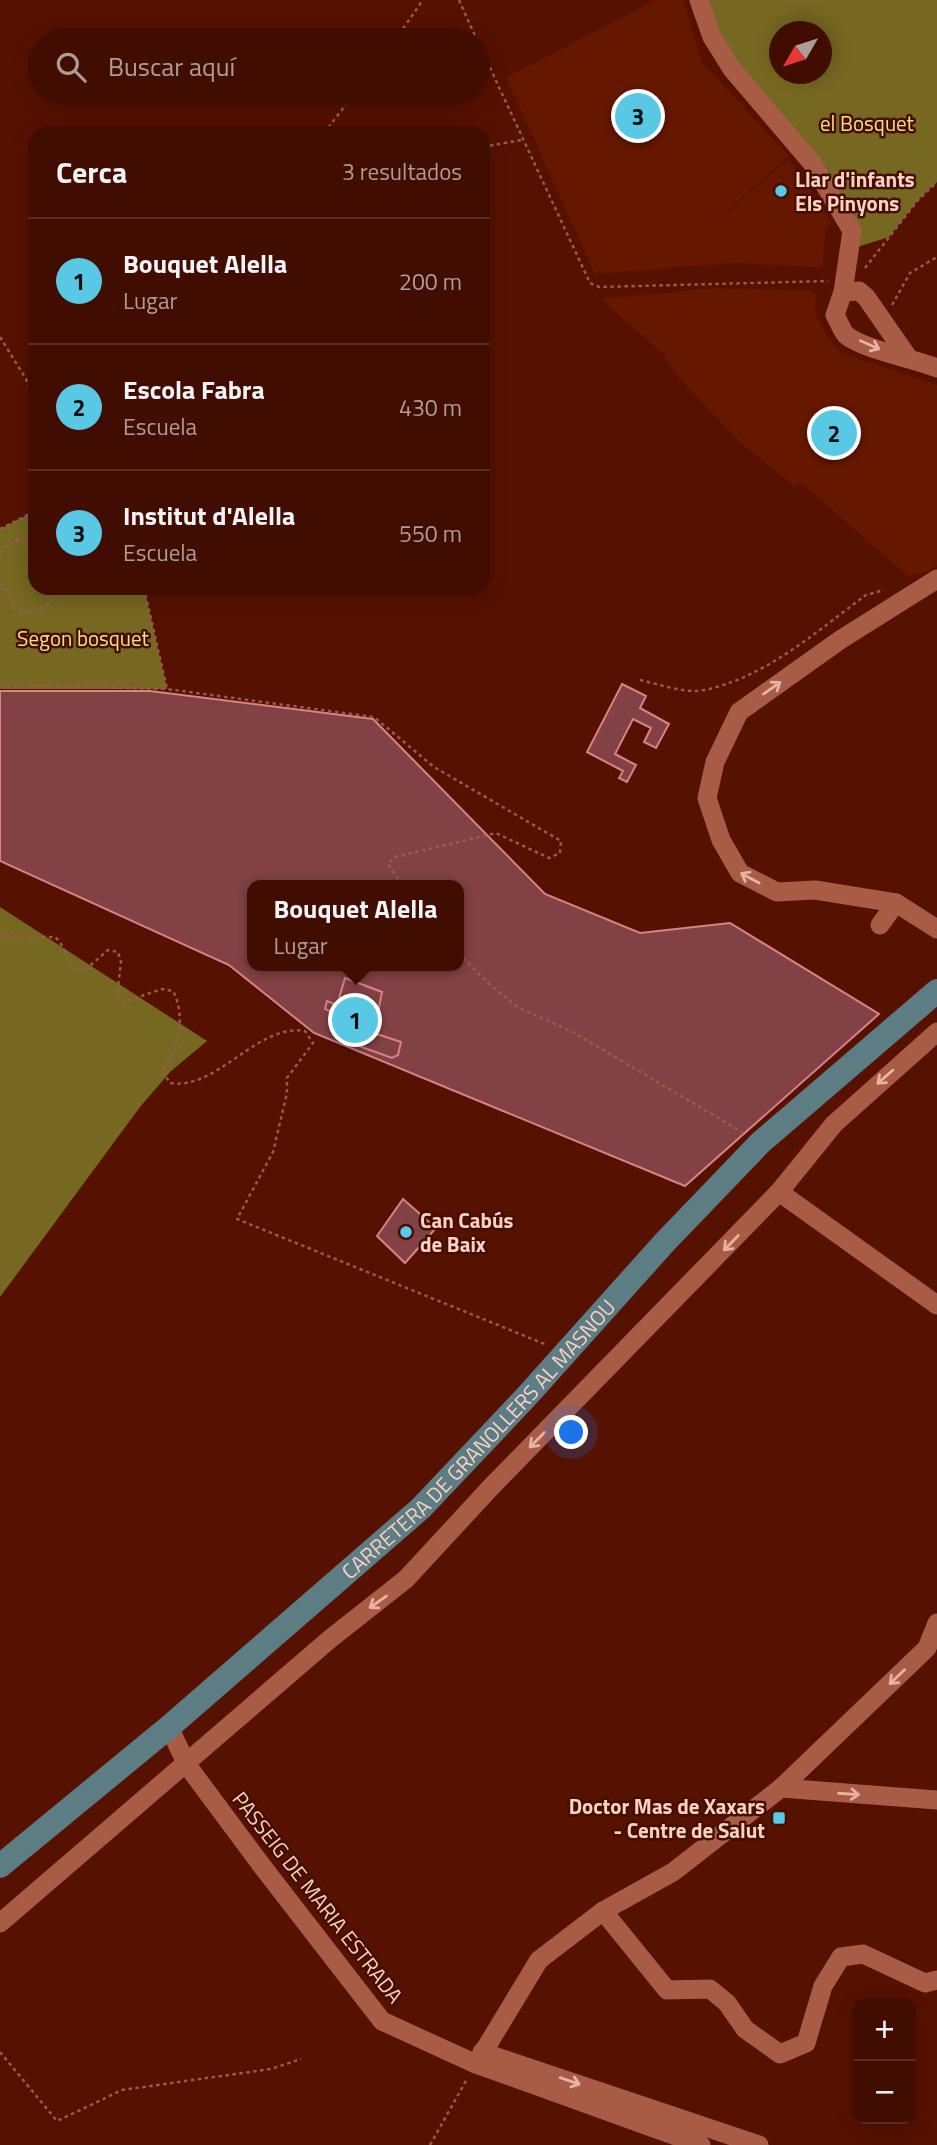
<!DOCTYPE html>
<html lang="es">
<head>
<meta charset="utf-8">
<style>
	:root { --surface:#410d00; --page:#4c1b0f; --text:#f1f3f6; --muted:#ae9c99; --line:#5a2d22; --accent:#59c8e4 }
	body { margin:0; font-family:"Titillium Web",sans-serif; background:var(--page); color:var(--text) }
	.controls { position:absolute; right:21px; bottom:21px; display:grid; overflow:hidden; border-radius:14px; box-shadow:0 4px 18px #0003 }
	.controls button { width:63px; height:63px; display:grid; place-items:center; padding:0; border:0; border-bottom:2px solid var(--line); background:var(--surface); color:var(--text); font:35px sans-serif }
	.compass { position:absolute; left:769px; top:21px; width:63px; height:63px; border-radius:50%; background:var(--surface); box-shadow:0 4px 18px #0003; rotate:231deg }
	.you { position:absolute; left:572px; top:1433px; width:24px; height:24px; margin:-18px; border:5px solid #fff; border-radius:50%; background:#1a73e8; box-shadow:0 0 0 10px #1a73e833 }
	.badge { display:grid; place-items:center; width:46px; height:46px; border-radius:50%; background:var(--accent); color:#111; font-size:23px; font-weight:700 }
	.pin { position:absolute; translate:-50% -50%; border:4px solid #fff; box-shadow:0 2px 7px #0006 }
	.popup { position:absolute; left:247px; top:880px; width:217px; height:91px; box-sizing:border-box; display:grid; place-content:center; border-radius:14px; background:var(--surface); filter:drop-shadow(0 2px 5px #0005); font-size:23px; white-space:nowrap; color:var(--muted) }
	.popup b { font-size:26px; color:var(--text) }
	.popup::after { content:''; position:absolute; left:50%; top:100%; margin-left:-14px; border:14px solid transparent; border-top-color:var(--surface) }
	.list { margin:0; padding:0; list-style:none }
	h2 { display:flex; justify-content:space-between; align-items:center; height:91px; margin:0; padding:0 28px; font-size:30px }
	h2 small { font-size:23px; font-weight:400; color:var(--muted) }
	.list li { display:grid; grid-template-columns:46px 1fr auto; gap:21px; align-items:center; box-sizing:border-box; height:126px; padding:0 28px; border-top:2px solid var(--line) }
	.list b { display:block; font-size:26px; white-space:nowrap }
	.list p { margin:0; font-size:23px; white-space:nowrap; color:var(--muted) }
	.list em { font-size:23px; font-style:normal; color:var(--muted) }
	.icon { flex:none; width:38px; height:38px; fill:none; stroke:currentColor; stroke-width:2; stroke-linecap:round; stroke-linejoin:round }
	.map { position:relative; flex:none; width:937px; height:2145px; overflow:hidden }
	.search { position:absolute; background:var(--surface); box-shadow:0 4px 18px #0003; left:28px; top:28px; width:462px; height:77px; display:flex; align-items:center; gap:18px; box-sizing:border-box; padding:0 24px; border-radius:38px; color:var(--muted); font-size:26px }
	.panel { position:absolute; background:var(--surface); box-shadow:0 4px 18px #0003; left:28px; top:126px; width:462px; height:469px; border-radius:21px }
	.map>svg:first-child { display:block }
	.built { fill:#651700 }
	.forest { fill:#766721; fill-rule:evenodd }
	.building { fill:#824145; stroke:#d88387; stroke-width:2; fill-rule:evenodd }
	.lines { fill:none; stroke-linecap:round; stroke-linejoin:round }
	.path { stroke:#975b4c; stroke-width:2.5; stroke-dasharray:3.5 3.5; stroke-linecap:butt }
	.minor { stroke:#a85b45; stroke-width:19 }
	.major { stroke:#5c7d83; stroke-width:24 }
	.oneway { stroke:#e7b3a4 }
	.poi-dot { fill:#59c8e4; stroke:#440f01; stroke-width:2.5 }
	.labels { text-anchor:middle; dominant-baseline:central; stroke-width:5; stroke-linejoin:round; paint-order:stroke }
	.park-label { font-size:21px; fill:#f6e080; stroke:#440f01 }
	.poi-label { font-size:21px; font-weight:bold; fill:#fcd0c3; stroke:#440f01; text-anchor:start }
	.street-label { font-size:21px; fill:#fcd0c3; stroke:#440f01 }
</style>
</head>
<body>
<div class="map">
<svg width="937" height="2145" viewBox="0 0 937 2145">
	<rect width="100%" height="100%" fill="#571100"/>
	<g class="built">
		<path d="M656,0h27l19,62 87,94 -84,75 84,-72 43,64 -7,6 -2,39 -89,-5 -139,11 -89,-197z"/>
		<path d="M714,288l98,3 4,4 -1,18 13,25 14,15 95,32v180l-8,6 -21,5 -108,-94 -5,5 -54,-44 -63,-66 -16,-24 -61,-54z"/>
	</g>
	<g class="forest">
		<path d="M699,0h238v182l-19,18 -29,37 -38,12 -39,-86 -58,-69zM780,32h42v42h-42z"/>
		<path d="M35,511v77h109l23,101h-167v-160z"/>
		<path d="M0,907l207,134 -36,30 -31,36 -140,190z"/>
	</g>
	<g class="building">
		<path d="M622,684l24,12 -6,12 29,16 -13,24 -12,-6 7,-14 -18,-9 -18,35 21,11 -9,17 -8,-4 4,-7 -36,-19z"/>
		<path d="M0,691h150l223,28 172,175 95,39 90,-10 149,91 -194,172 -371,-153 -85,-68 -229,-104zM252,885h206v81h-206z"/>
		<path d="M345,978l37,14 -8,41 27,9 -3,13 -6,3 -33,-12 2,-9 -29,-12 4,-11 -11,-5 2,-8 10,4z"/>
		<path d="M403,1199l33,29 -31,35 -28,-27z"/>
	</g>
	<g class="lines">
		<g class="path">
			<path d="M459,0l18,40"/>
			<path d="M395,40l28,-40"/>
			<path d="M478,42l112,241 9,4 229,-6"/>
			<path d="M324,133l31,-40"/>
			<path d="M483,147l38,-7"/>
			<path d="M865,268l53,-68 19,-18"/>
			<path d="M892,305l18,-32 27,-16"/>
			<path d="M0,337l26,42 9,24"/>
			<path d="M0,529l35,-18"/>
			<path d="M0,554l5,-7 30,-17"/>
			<path d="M0,584l10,8 4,16c17,8 40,-1 44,-20"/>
			<path d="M144,588l23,101 207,28 60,50 127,74 -1,12 -11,5 -53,-25 -101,24 -7,7 14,21"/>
			<path d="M640,680c19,4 44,14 64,10 61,-12 113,-59 162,-95l18,-5"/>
			<path d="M0,685l167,4"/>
			<path d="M0,936l55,1c11,10 11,23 20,34l10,-1 23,-20 10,2 3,10 -4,33 7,7 38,-13 11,2c13,25 6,58 -11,80l8,12c47,8 87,-60 135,-52l8,12 -26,35v15l-14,59 -36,67 310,126"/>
			<path d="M458,953l33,33 28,22 52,23 171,101"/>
			<path d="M0,2052l57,69 65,-31 149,-21 30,-10"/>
			<path d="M430,2145l37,-66"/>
		</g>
		<g class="minor">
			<path d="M699,0l13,37 20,32 80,94 40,68 -9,61"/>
			<path d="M907,356l-41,-59 -7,-6 -16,1 -8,23c3,5 7,16 11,20 16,14 69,24 91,33"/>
			<path d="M937,579l-97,61 -101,72 -24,50 -8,36 14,42 19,33 37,19 38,-2 81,13 41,26"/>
			<path d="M880,925l16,-22"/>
			<path d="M779,1192l158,113"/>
			<path d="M169,1727l18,38 75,101 120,155 94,43 225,81"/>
			<path d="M781,1788l156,12"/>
			<path d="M603,1911l64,79 43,-1 17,14 18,26 35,25 26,-11 17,-57 18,-29 22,-3 62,29 12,-3"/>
			<path d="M0,1923l330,-284 76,-60 86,-93 287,-294 55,-68 103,-92"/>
			<path d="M482,2052l277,93"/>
			<path d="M476,2064l63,-104 64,-49 70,-39 108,-84 146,-140 10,-25"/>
		</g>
		<path class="major" id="s1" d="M0,1866l169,-139 252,-219 105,-111 138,-154 96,-100 177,-152"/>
	</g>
	<defs><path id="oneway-shaft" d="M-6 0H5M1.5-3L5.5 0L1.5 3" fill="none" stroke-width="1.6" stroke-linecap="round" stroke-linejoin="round" transform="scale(1.75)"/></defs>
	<g class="oneway">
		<use href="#oneway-shaft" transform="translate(870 345) rotate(24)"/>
		<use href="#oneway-shaft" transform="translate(772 688) rotate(-35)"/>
		<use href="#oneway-shaft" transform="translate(750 878) rotate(-152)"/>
		<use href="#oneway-shaft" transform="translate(885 1077) rotate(139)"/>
		<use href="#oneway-shaft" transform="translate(731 1243) rotate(134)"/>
		<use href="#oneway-shaft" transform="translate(537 1440) rotate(135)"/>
		<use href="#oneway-shaft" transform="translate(378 1602) rotate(145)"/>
		<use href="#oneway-shaft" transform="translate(897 1677) rotate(136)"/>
		<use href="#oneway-shaft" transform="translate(849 1794) rotate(4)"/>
		<use href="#oneway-shaft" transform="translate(570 2081) rotate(19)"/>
	</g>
	<g class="poi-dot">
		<circle cx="781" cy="191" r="7"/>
		<circle cx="406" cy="1232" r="7"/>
		<rect x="772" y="1811" width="14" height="14" rx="3.5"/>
	</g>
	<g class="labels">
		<g class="park-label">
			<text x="867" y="123">el Bosquet</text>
			<text x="83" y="638">Segon bosquet</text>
		</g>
		<g class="poi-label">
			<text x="795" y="179">Llar d'infants<tspan x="795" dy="24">Els Pinyons</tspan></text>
			<text x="420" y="1220">Can Cabús<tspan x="420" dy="24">de Baix</tspan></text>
			<text x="765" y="1806" text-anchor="end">Doctor Mas de Xaxars<tspan x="765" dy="24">- Centre de Salut</tspan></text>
		</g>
		<g class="street-label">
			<text stroke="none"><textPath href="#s1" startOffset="642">CARRETERA DE GRANOLLERS AL MASNOU</textPath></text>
			<text transform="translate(318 1897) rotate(52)">PASSEIG DE MARIA ESTRADA</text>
		</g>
	</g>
</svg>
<div class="controls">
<button>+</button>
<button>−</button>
</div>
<svg class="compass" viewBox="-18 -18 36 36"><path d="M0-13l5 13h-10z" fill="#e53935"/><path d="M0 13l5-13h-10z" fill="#ae9c99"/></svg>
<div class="you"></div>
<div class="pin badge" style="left:355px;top:1020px">1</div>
<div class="popup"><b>Bouquet Alella</b>Lugar</div>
<div class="pin badge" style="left:834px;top:433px">2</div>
<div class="pin badge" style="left:638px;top:116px">3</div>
<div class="search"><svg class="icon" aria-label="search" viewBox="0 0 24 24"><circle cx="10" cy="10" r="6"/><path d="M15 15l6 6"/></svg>Buscar aquí</div>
<section class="panel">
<h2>Cerca<small>3 resultados</small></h2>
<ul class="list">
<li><span class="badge">1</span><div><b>Bouquet Alella</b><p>Lugar</p></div><em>200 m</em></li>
<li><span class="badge">2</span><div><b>Escola Fabra</b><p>Escuela</p></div><em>430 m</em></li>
<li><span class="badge">3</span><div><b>Institut d'Alella</b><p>Escuela</p></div><em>550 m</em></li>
</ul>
</section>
</div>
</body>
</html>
